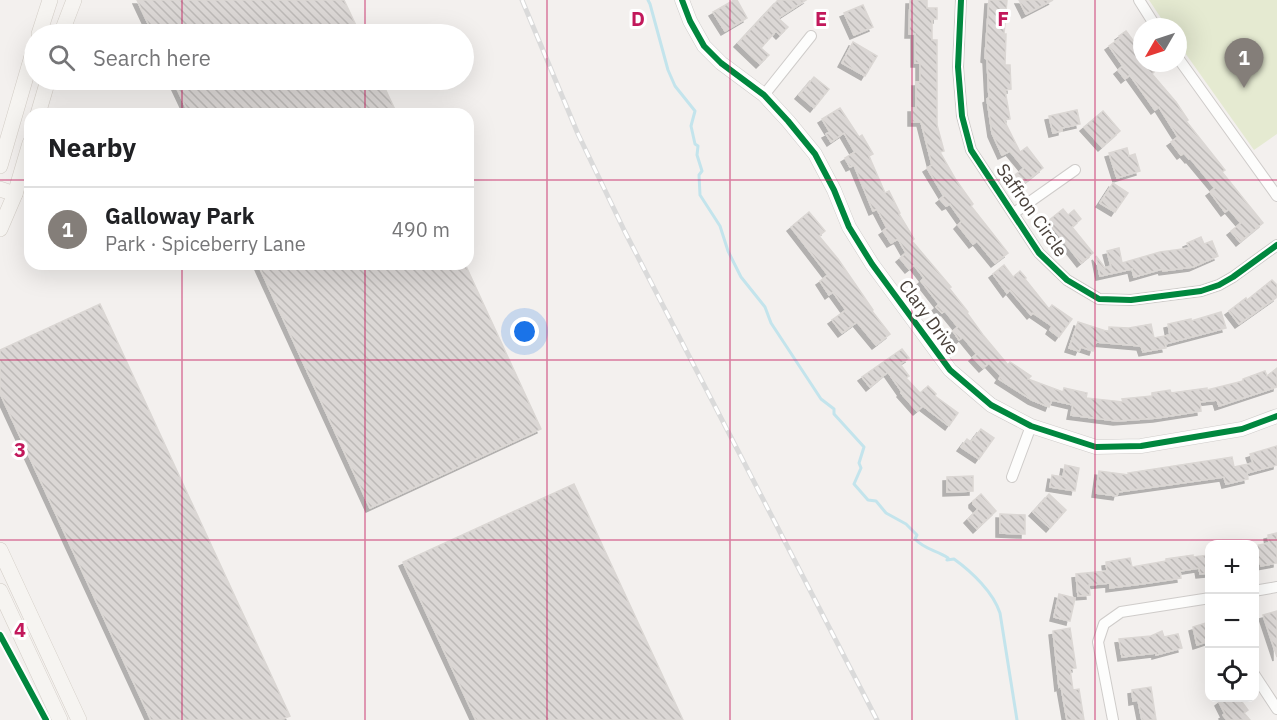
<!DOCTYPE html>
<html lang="en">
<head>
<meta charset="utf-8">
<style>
	:root { --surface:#fff; --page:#f2f2f2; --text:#202124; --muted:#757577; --line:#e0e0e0; --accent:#847e79 }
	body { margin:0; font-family:"IBM Plex Sans",sans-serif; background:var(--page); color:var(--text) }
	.controls { position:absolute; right:18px; bottom:18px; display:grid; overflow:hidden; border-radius:12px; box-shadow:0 6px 24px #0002 }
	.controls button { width:54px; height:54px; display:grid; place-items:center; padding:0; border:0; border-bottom:2px solid var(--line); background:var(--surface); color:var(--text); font:30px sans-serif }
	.compass { position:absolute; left:1133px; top:18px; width:54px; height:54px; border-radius:50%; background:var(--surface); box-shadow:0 6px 24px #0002; rotate:231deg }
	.you { position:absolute; left:525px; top:332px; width:21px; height:21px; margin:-15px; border:4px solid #fff; border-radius:50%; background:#1a73e8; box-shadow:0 0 0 9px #1a73e833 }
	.badge { display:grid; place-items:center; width:39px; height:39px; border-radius:50%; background:var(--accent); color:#fff; font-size:20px; font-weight:700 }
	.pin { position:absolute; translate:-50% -50px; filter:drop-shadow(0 2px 3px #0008) }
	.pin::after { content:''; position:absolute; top:32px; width:21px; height:18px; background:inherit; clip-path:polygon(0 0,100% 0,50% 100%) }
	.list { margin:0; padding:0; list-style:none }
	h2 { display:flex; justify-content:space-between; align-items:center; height:78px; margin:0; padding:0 24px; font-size:26px }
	h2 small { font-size:20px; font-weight:400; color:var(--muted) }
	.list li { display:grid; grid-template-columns:39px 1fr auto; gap:18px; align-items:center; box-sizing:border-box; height:84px; padding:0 24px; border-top:2px solid var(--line) }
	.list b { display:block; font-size:22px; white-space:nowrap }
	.list p { margin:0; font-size:20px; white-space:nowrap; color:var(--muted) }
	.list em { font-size:20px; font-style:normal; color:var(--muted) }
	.icon { flex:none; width:33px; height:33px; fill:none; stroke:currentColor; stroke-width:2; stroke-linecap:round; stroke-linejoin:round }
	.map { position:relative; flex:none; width:1277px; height:720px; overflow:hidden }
	.search { position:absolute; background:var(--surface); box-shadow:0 6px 24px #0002; left:24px; top:24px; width:450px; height:66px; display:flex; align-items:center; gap:15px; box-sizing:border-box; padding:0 21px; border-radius:33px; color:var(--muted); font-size:22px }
	.panel { position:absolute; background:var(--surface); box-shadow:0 6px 24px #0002; left:24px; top:108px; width:450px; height:162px; border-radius:18px }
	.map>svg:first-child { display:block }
	.green { fill:#e5ead1 }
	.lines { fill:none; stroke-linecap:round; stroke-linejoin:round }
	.stream { stroke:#c3e4ec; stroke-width:3 }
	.building { fill:url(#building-back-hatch); stroke:#dbd7d4; stroke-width:1.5; filter:url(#shadow) }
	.minor-casing { stroke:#cfccca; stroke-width:12 }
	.tertiary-casing { stroke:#cfccca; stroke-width:15 }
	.secondary-casing { stroke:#d3cdc6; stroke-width:16 }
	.minor { stroke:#fdfdfc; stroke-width:10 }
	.tertiary { stroke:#fdfdfc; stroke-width:14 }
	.secondary { stroke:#f6f4f1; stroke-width:15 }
	.rail-casing { stroke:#dadada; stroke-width:5 }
	.rail { stroke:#fff; stroke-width:3; stroke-dasharray:9; stroke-linecap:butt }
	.cycleway-casing { stroke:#fff; stroke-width:10 }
	.cycleway { stroke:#00873e; stroke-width:6 }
	.grid { fill:none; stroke:#c2185b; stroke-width:1.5; stroke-opacity:0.55 }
	.labels { text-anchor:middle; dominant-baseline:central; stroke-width:6; stroke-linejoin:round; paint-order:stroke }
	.street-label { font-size:18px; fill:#49403a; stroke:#fff }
	.grid-label { font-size:20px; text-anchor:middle; font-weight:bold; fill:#c2185b; stroke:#fff; stroke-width:6; stroke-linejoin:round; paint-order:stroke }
</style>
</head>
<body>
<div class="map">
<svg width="1277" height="720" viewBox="0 0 1277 720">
	<defs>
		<pattern id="building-back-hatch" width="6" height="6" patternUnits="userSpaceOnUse" patternTransform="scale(1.5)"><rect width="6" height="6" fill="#dbd7d5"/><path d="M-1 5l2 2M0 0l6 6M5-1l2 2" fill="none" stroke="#bdbab8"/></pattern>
		<filter id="shadow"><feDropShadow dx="-4" dy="4" stdDeviation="0" flood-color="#0004"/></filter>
	</defs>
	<rect width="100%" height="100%" fill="#f3f0ee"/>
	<path class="green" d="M1149,0h128v134l-23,16 -76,-107v-16h-11z"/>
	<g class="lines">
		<path class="stream" d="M648,0l2,4 18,66 7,16 20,25 -4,15 4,18 3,2 -1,9 5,16 -3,4 1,20 20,31 8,25 13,26 24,30 6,16 50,76 13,10v5l30,33 -5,16 2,5 -7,16 14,16 8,1 10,12 20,11 11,11 -2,4c10,11 22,11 33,19l-1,2 7,-1c18,13 39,33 46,54l17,107"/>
	</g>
	<g class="building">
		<path d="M137,0h207l16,34h-207z"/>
		<path d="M734,0h3l10,18 -22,13 -12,-19z"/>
		<path d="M778,0h28l-28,18 10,9 -8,8 -4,-4 -15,17 8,7 -9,9 -22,-21z"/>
		<path d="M910,0h17v8h10v11h-5v21h5v85l7,26 -4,1 16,28 17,24 -2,2 37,47 -13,10 -18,-22 -4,3 -15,-19 4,-4 -12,-17 -4,2 -6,-7 4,-3 -17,-28 5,-3 -11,-43h-9v-14h4v-26h4v-19h-5v-29h-6z"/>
		<path d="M989,0h18l-3,34h2l-1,31h5l1,24 -6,1 5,29 -6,1 16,32 7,-5 16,21 -21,17 -7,-10 9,-7 -14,-17 -8,4 -10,-22 -5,-34 2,-1 -2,-39 -2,-1z"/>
		<path d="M1019,0h34l-27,14z"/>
		<path d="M863,5l10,22 -19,8 -10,-22z"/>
		<path d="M1126,31l12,16 -3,2 7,8v6h5l7,9 -2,2 24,28 12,18 -2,1 39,49 -3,2 41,51 -23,19 -9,-11 10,-8 -12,-14 -4,3 -15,-20 5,-4 -25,-30 -1,1 -5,-6 -3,2 -10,-13 7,-5 -19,-30 -4,3 -25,-35 -5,4 -7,-9 5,-4 -14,-20 11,-8 -1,-2z"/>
		<path d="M853,42l24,14 -12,20 -23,-13z"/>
		<path d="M814,77l15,12 -15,19 -15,-13z"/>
		<path d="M173,80h208l16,34h-208z"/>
		<path d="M840,108l19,29 3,-2 11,19 -4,2 16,37 4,-2 11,22 -1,1 15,25 -2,2 39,46 -2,1 19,24 -1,1 16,22 25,30 2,-3 21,14 -3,3 35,13 1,-4 23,5 -1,5 37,4 -1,-3 30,-3v-3l18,-3 1,3 36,-5v2l36,-9v-2l22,-8 2,5 10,-8v19l-58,19 -2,-6 -17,2 1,9 -44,7 -40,3 -46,-6 2,-10 -21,-5 -3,7 -17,-7 -33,-21 2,-3 -12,-13 -6,5 -10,-11 4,-3 -14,-17 -4,3 -6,-9 5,-4 -13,-16 -3,2 -6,-6 3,-3 -18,-23 3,-3 -10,-13 -5,4 -9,-11 6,-5 -8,-14 -7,4 -8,-12 4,-3 -10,-19 -4,2 -19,-46 -4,2 -5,-9 10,-6 -11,-19 -13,9 -5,-8 4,-2 -8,-13z"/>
		<path d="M1077,110l3,14 -18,4v3l-9,2 -4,-17z"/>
		<path d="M1103,111l17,20 -18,16 -18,-20z"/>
		<path d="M1127,148l2,8 6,-2 5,17 -23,7 -8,-25z"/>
		<path d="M1113,183l15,10 -13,19 -15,-9z"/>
		<path d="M1063,209l5,6 6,-5 7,9 -9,8 21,26 -12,10 -33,-42z"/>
		<path d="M809,212l16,19 -6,5 19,23 35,51 -1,1 18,23 -14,11 -19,-23 -15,11 -10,-13 14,-10 -13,-18 -4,3 -9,-14 8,-6 -37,-48z"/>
		<path d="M1201,237l3,7 8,-3 6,15 -25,11 -30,4 -1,-2 -28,8 -2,-8 -32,7 -4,-20 9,12 6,-2 -4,-15 12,-3 3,15 38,-11 30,-4 -3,-5z"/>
		<path d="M258,264h207l76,165 -171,79z"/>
		<path d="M1004,265l9,12 7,-6 6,7 -1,1 24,30 3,-4 20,14 -13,18 -9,-7 2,-4 -19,-13 -2,2 -21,-25 -3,3 -14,-19z"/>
		<path d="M1272,280l5,5v12l-38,27 -10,-13 17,-13 1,2z"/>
		<path d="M100,304l190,412 -10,4h-129l-151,-327v-43z"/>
		<path d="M1221,312l5,16 -61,16 1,4 -23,4 -2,-6 -45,-4 -3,9 -12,-4 -2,4 -10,-3 9,-26 31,10v-5l20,1 22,-4 3,14 16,-3 -2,-11 23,-5v2z"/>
		<path d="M902,349l7,9 -9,6 9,12 -3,2 14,15 8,-7 8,8 -1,2 23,17 -9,13 -26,-20 -6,5 -16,-18 1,-1 -14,-20 -18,15 -8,-10z"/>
		<path d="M981,429l13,9 -15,21 -18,-12 6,-8 4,3z"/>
		<path d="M1277,446v19l-30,8 1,6 -22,5 -2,-7 -106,15 -1,4 -21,-3 3,-22 30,4 -1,-2 104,-16 2,10 19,-4 -3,-9z"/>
		<path d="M1065,465l14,3 -4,23 -25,-4 2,-12 11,2z"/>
		<path d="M973,476v15l-26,1v-15z"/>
		<path d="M574,484l109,236h-207l-73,-158z"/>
		<path d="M981,494l15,17 -19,18 -9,-10 10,-10 -5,-5v-3z"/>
		<path d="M1049,494l17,16 -16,18 -17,-16z"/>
		<path d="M1000,514l25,1v19l-25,-1z"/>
		<path d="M1277,533v30l-16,3 -2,-7h-5v-13l15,-3 -1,-8z"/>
		<path d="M1193,555v2l16,-2v18l-9,1 -1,-6 -19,3 1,7 -40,6 -31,4v-5l-21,2 1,10 -12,1 -2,-22 31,-3 -1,-9 24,-4 2,9 34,-6v-2z"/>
		<path d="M1059,594l16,4 -5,23 -16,-4z"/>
		<path d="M1277,611v46l-14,-42z"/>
		<path d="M1209,622v19l-12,4 -4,-18z"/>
		<path d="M1070,628l6,40 -6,1 3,21 6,-1 5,31h-17l-6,-34 -2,1 -6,-56z"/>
		<path d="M1162,631l2,6 14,-3 4,14 -26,7v-2l-34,4 -3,-18 32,-3z"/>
		<path d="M1151,687l5,33h-14l-4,-20 -5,1 -1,-11z"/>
		<path d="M1224,698h15l9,12 -4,3 6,7h-23l-4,-5 2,-1 -6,-12z"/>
	</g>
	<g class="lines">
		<g class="minor-casing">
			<g id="minor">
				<path d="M961,0l-3,67 4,49 9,34 68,103 28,27 32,19 32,1 70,-9 18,-6 14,-8 44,-32"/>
				<path d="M1139,0l17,27"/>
				<path d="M1178,58l99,138"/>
				<path d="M764,95l47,-59"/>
				<path d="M1014,213l61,-43"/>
				<path d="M1012,477l19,-51"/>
				<path d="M1254,591l23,-4"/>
				<path d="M1254,674l23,35"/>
				<path d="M1113,720l-15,-78 6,-18 17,-12 89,-14"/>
			</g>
		</g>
		<g class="tertiary-casing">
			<path id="tertiary" d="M682,0l8,21 14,25 17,17 43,32 24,26 27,33 19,36 15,37 23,37 78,106 41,35 40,21 65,21 45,-1 101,-17 35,-13"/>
		</g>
		<g class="secondary-casing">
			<g id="secondary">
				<path d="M39,34l11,-34"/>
				<path d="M61,34l13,-34"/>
				<path d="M38,114l10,-34"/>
				<path d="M0,166l34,-117"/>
				<path d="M0,189l15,5"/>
				<path d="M0,229l15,-35 15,-51"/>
				<path d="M0,550l79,170"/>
				<path d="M0,591l60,129"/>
			</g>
		</g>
		<use href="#minor" class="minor"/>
		<use href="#tertiary" class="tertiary"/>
		<use href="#secondary" class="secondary"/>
		<g class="rail-casing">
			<path id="rail" d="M522,0l56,134 47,98 252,488"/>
		</g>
		<use href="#rail" class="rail"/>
		<g class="cycleway-casing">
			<g id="cycleway">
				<path d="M682,0l8,21 14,25 17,17 43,32 24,26 27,33 19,36 15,37 23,37 78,106 41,35 40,21 65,21 45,-1 101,-17 35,-13"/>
				<path d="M961,0l-3,67 4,49 9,34 68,103 28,27 32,19 32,1 70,-9 18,-6 14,-8 44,-32"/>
				<path d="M0,635l46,85"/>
			</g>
		</g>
		<use href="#cycleway" class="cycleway"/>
	</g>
	<path class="grid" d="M182,0v34M365,0v34M547,0v720M730,0v720M912,0v720M1095,0v720M182,80v34M365,80v34M0,180h30M468,180h809M182,264v456M365,264v456M0,360h1277M0,540h1277"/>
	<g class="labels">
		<g class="street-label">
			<text transform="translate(1032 210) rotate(55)">Saffron Circle</text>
			<text transform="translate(929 317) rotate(54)">Clary Drive</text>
		</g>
	</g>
	<g class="grid-label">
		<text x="638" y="26">D</text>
		<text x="821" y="26">E</text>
		<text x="1003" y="26">F</text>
		<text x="20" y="457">3</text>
		<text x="20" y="637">4</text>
	</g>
</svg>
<div class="controls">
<button>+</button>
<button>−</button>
<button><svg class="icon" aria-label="locate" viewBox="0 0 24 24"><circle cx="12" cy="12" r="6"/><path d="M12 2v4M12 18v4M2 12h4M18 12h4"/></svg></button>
</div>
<svg class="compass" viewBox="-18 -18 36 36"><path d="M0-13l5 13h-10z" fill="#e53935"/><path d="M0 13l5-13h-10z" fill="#757577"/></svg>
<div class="you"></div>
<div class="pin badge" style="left:1244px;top:88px">1</div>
<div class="search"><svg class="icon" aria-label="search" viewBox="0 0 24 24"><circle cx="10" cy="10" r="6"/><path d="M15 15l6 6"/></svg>Search here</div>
<section class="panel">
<h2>Nearby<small></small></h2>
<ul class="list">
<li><span class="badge">1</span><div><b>Galloway Park</b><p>Park · Spiceberry Lane</p></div><em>490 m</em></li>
</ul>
</section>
</div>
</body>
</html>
